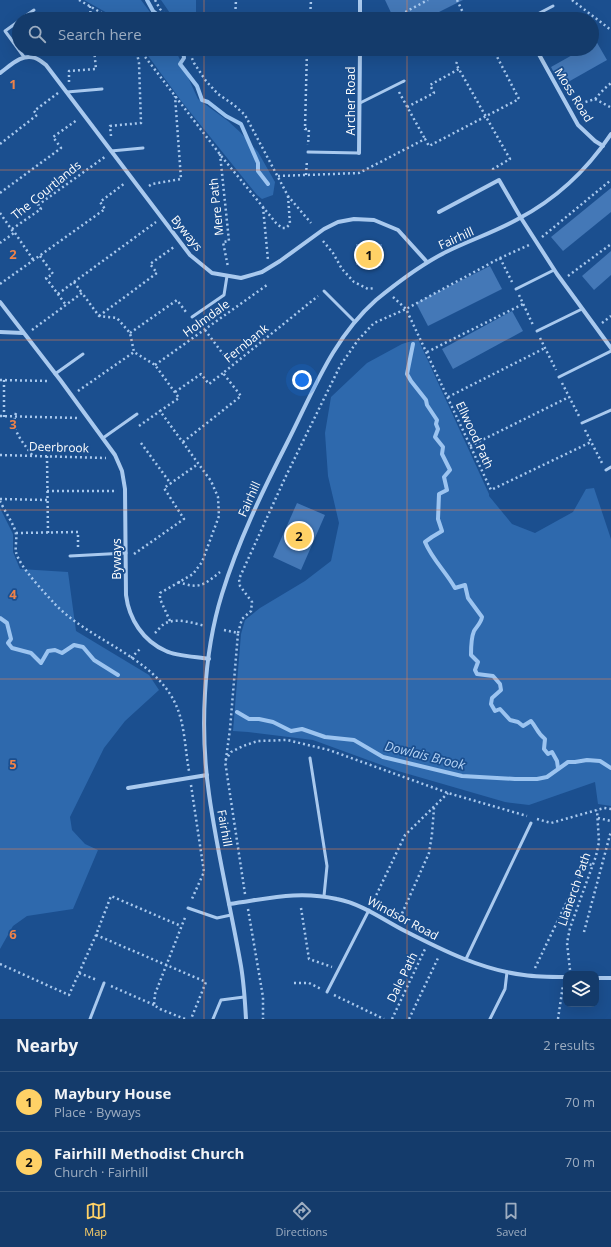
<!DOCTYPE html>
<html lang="en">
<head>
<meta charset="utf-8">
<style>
	:root { --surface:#143b6b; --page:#214673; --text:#f1f3f6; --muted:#9dadc1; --line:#33557e; --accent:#ffd166 }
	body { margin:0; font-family:"Open Sans",sans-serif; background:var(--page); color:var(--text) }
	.controls { position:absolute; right:12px; bottom:12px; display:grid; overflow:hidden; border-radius:8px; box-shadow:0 4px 16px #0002 }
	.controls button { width:36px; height:36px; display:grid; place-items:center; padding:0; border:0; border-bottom:1px solid var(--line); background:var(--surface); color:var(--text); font:20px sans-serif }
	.you { position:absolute; left:302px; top:380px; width:14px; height:14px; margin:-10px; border:3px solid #fff; border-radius:50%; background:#1a73e8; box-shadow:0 0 0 6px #1a73e833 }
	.badge { display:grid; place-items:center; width:26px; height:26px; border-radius:50%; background:var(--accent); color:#111; font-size:13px; font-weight:700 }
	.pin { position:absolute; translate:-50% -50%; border:2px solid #fff; box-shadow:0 1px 4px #0006 }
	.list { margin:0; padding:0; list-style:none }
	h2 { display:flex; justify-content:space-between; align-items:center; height:52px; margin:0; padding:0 16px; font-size:17px }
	h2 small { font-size:13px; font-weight:400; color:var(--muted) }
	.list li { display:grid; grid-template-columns:26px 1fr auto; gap:12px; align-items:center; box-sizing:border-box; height:60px; padding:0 16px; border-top:1px solid var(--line) }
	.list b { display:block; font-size:15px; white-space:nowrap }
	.list p { margin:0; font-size:13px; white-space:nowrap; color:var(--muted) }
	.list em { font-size:13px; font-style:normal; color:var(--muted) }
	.icon { flex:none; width:22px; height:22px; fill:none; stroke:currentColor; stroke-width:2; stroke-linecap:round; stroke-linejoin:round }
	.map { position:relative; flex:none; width:611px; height:1019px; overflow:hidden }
	.search { position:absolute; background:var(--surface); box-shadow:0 4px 16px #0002; left:12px; right:12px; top:12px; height:44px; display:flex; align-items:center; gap:10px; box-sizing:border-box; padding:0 14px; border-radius:22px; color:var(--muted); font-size:15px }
	.sheet { height:172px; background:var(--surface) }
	nav { display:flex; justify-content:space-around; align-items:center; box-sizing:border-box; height:56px; border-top:1px solid var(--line); background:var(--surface); font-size:11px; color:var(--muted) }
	nav a { display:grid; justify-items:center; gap:2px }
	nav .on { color:var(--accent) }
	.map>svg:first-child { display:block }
	.green { fill:#2e69ad }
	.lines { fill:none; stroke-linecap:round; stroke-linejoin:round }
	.stream { stroke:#9cc4f0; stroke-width:4 }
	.building { fill:#4478b7 }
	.path { stroke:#a9c9ee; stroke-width:2.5; stroke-dasharray:2 3; stroke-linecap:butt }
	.lane { stroke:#a9c9ee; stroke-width:3 }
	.street { stroke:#a9c9ee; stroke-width:4 }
	.grid { fill:none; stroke:#ee8249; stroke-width:1; stroke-opacity:0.55 }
	.labels { text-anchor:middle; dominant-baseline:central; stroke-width:3.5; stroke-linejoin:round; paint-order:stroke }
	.street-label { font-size:12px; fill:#fff; stroke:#1b4f8f }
	.water-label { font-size:13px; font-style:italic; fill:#b5d3f5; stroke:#1b4f8f }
	.grid-label { font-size:13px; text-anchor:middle; font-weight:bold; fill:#ee8249; stroke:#1b4f8f; stroke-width:3.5; stroke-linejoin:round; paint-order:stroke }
</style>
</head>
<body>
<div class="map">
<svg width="611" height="1019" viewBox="0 0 611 1019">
	<rect width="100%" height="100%" fill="#1b4f8f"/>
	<g class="green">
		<path d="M84,0h57l9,12 8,7h-40z"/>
		<path d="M161,0h35v19h-22z"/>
		<path d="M143,49h32l23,50 30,22 12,11 18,20 17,30 -2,13 -11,4 -5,-4 -75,-93z"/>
		<path d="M418,339l71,155v2l23,28 23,9 38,-21 13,-23 8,-1 17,51v267l-13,-2 -3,-22 -66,23 -24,-3 -107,-31 -85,-31 -65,-8 -15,-1 8,-97 4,-14 15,-12 45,-27 26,-20 8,-38 -11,-47 -3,-43 6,-36 36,-34 35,-19z"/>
		<path d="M0,508l13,26v18l7,17 48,3 8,59 73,44 10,15 -34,31 -21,27 -34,69 2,13 13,14 13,6 -25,59 -46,7 -14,10 -13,23z"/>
	</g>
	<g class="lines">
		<g class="stream">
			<path d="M147,0l6,11 10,8"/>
			<path d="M183,49l1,9 -4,6 17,22 5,14 6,2 18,14 15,8 17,39v8l10,13"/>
			<path d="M413,344l-6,30 4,7 15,19 1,5 10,15 -1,4 2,5 -3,8 8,10 -1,7 8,16 -6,7 3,13 -8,4 -1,25 4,12 -10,6 -7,5c7,17 21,30 30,46l10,-3 3,13 14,19c-1,6 -5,9 -8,14 -3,7 -3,17 -3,24l7,7 -3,8 2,4 16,2 7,8 1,6 -9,8 -1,6 4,7 5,-2 10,11 8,2 5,4 8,-5c6,7 6,12 14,18l-1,10 4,5 4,-2 5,9 1,7"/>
			<path d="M0,618l7,5 4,16 -3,4 4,5 19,5 10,10 7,-12 7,-1 7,3 12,-8 9,2 11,13 24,15"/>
			<path d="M237,712l12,7h10l14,3 18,9 11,-2 23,8 29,3 29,17 79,19 53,3h22l10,-2 21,-15h7l12,-2 13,1 11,7"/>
		</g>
	</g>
	<g class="building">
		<path d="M385,0h78l-38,19h-31z"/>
		<path d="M592,34l15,26 -46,26 -10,-19 32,-18h9z"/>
		<path d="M611,188v24l-48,39 -12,-14z"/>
		<path d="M356,244h26l-1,22 -25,-1z"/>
		<path d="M611,251v24l-17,15 -12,-14z"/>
		<path d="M490,266l12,23 -74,37 -12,-23z"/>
		<path d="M512,311l11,20 -70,38 -11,-20z"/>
		<path d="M297,503l28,12 -24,55 -28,-13z"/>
	</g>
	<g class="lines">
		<g class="path">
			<path d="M79,0l33,19"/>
			<path d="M155,0l5,9 9,10"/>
			<path d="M457,0l9,19"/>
			<path d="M572,0l39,30"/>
			<path d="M90,6l1,13"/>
			<path d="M235,19l1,-19"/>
			<path d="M310,19l1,-19"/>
			<path d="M392,19l36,-19"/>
			<path d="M139,49l83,108 54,66 6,5h4l4,-4 -2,-28"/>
			<path d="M188,49l6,14 12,18 12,13 16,11 11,10 43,81 23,27"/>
			<path d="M307,49l-2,80h4l-1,16"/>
			<path d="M317,49l36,2"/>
			<path d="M457,62l-1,2 54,95 -17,10 1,3"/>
			<path d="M69,82v-11l27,-2 -2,-20"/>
			<path d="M399,92l26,47"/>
			<path d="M595,99l9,-10 7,-6"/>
			<path d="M576,105l19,-6 15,8"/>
			<path d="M407,107l27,-14 -4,-8 29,-16"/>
			<path d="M111,136l-1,-10 31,-3 -2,-60 -3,-14"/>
			<path d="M0,144l37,-29 -3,-4 24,-18"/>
			<path d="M220,154l9,87 -6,1 5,25"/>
			<path d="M306,175l1,-15"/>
			<path d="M278,176l81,-3 66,-34 4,7 90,-47 -26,-50"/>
			<path d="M149,186l3,-2 29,-5 -6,-83"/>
			<path d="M0,193l61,-45 -8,-11 24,-17"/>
			<path d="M263,207l5,53"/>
			<path d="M0,213l14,20 -14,10"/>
			<path d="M12,229l29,-20 -3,-4 68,-49"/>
			<path d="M15,233l19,28"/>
			<path d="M542,237l69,-57"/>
			<path d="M323,241l10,12 9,16 12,13 14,7 7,-1"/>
			<path d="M40,256l13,18 -7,4 20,27"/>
			<path d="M500,258l12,24"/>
			<path d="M568,276l43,-32"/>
			<path d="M74,282l82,-60"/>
			<path d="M0,284l105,-75 -5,-7 25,-19"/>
			<path d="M58,294l16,-12 8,11"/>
			<path d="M519,295l14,30"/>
			<path d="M393,297l13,12 85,181 100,-48"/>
			<path d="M99,316l58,-43 -7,-9 24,-17"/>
			<path d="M602,323l9,-7"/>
			<path d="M32,330l50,-37 17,23 18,2 13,15 4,19 21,13 24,33 -19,13 51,70 7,16 1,19 -17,46 -9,12 -33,19v6l10,22"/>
			<path d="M205,330l27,36"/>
			<path d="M130,333l47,-33 9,12"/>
			<path d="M540,338l16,32"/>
			<path d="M427,352l96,-48"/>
			<path d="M155,365l112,-80"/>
			<path d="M0,380l49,1"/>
			<path d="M562,383l17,33"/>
			<path d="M78,391l56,-39"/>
			<path d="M175,392l26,-18 8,10 14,-11"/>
			<path d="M448,397l97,-49"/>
			<path d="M16,413c-6,17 7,29 16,42"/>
			<path d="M0,416l77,2"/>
			<path d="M4,417v-37"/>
			<path d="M139,426l21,-15"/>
			<path d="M585,430l17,33"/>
			<path d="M183,442l58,-46 -18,-23 95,-77"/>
			<path d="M141,443l30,41"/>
			<path d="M470,446l99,-49"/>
			<path d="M0,455l106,3"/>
			<path d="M47,456l1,77"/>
			<path d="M47,491h69"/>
			<path d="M0,499l47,1"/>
			<path d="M0,501c4,9 15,25 16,33 1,6 -1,13 0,18 3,14 28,40 38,51 35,38 100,53 122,102 9,20 9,44 13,66"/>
			<path d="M16,533l62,-1v17"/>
			<path d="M134,554l50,-35 -20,-31 34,-24"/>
			<path d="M178,582c21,7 25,4 42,-10"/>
			<path d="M224,630l14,3 -8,96 -4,30"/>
			<path d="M155,633c3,-3 6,-7 9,-9 12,-7 29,-1 41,2"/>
			<path d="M238,633l4,-14 9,-8 1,-9 -12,-16 -1,-7 46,-101 55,-112 18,-26 16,-17 32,-14 94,-51 29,-13"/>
			<path d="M131,658l10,-10"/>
			<path d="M191,785l13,87 -13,29"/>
			<path d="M598,818l13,3"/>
			<path d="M537,819l14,4 53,-15 7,1"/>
			<path d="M245,894l-20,-133 6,-9 12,-6 15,-5 29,-1 42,10 119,43 79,23"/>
			<path d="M372,904l33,-69 43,-42"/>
			<path d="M301,908l8,51 23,8"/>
			<path d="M248,909l15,88v22"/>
			<path d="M400,918l29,-65 3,-19 2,-26"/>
			<path d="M584,932l27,-101"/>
			<path d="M96,935l110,47 -15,37"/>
			<path d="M0,964l69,31 10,-22 18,7"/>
			<path d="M535,968l50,-104 8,1"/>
			<path d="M570,970l-3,-27 3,-15 26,-72 3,-14 -2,-32"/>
			<path d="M79,973l17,-38 15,-39 70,30"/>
			<path d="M294,983h15l12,6"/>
			<path d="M111,986l43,19"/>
			<path d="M334,995l50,24"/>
			<path d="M185,1019l-25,-10 -6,-4 1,-11 31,-79"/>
			<path d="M392,1019l33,-70"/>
			<path d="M409,1019l30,-63"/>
			<path d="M558,1019l5,-34"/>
		</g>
		<g class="lane">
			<path d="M21,19l13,-9"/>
			<path d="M528,19l25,-13"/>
			<path d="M19,21l-14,10 19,26"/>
			<path d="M459,54l9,-5"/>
			<path d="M67,92l35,-3"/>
			<path d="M360,103l44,-22"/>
			<path d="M111,151l32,-3"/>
			<path d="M308,152l51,1"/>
			<path d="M516,289l38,-19"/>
			<path d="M324,291l31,31"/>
			<path d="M192,317l32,-22 3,-19"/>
			<path d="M537,331l45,-22"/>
			<path d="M55,374l28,-20"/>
			<path d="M559,377l52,-26"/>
			<path d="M582,423l29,-13"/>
			<path d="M103,438l34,-24"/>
			<path d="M606,470l5,-3"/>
			<path d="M70,556l56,-3"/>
			<path d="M310,758l17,108 -3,30"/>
			<path d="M188,908l29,10 14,-3"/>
			<path d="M466,959l65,-136"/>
			<path d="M327,992l42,-82"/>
			<path d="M90,1019l14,-36"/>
			<path d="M213,1019l8,-19 23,-3"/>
			<path d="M490,1019l15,-30 2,-17"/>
		</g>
		<g class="street">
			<path d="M360,19v-19"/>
			<path d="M536,49l42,76 17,16 8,5"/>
			<path d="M0,73c10,-7 22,-20 35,-15 4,1 8,5 11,7l144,190 22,18 29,5 21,-6 18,-11 44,-32 14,-7 16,-3 20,1 24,10 29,32"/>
			<path d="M359,153l1,-104"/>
			<path d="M439,212l60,-32 22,38 36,56 54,74"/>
			<path d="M0,302l61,79 54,74 7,16 3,18 1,106c3,24 17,46 40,56 10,5 32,6 43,8"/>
			<path d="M0,332l23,1"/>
			<path d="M128,788l79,-13"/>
			<path d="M229,904c38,-5 68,-14 108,-5 25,5 45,20 68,32 37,19 77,39 119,44 13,2 28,2 42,2"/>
			<path d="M596,978h15"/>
			<path d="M246,1019c-1,-18 -2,-35 -5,-53 -10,-57 -24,-114 -32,-172 -9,-63 -6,-139 13,-200 16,-52 40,-102 65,-151 26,-51 45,-104 89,-143 22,-18 44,-35 70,-48 24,-12 49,-20 72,-33 38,-20 69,-49 93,-85"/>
		</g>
	</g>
	<path class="grid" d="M204,0v19M407,0v19M204,49v970M407,49v970M0,170h611M0,340h611M0,510h611M0,679h611M0,849h611"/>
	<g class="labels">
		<g class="street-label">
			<text transform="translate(574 95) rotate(58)">Moss Road</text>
			<text transform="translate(350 101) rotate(-90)">Archer Road</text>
			<text transform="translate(46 190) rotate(-39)">The Courtlands</text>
			<text transform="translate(216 207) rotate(-96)">Mere Path</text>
			<text transform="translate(187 233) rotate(51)">Byways</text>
			<text transform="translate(456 238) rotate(-24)">Fairhill</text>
			<text transform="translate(206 318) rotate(-36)">Holmdale</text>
			<text transform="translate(246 343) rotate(-39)">Fernbank</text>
			<text transform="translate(475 435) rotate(65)">Ellwood Path</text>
			<text transform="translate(59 447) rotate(2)">Deerbrook</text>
			<text transform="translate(249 499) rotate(-66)">Fairhill</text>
			<text transform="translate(116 559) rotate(-90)">Byways</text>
			<text transform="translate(225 828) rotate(80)">Fairhill</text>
			<text transform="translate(574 889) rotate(-71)">Llanerch Path</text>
			<text transform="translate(403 918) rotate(28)">Windsor Road</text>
			<text transform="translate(402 977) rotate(-64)">Dale Path</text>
		</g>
		<g class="water-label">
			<text transform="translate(425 755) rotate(14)">Dowlais Brook</text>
		</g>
	</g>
	<g class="grid-label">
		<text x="13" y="89">1</text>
		<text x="13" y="259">2</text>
		<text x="13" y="429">3</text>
		<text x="13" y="599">4</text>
		<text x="13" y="769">5</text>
		<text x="13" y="939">6</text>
	</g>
</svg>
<div class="controls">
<button><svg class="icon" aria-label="layers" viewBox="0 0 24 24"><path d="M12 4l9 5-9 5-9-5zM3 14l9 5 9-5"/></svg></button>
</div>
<div class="you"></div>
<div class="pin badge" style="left:369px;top:255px">1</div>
<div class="pin badge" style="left:299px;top:536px">2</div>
<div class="search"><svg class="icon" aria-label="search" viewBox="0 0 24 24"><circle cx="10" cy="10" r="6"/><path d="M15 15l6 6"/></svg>Search here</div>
</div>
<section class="sheet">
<h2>Nearby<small>2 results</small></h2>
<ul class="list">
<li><span class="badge">1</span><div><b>Maybury House</b><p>Place · Byways</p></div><em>70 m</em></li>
<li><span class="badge">2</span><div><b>Fairhill Methodist Church</b><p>Church · Fairhill</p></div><em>70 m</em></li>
</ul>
</section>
<nav>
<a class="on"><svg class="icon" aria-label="map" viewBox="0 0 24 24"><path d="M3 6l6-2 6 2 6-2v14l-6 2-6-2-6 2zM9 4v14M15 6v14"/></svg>Map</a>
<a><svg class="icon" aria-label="directions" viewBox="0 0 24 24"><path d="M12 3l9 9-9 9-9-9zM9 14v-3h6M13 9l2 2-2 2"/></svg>Directions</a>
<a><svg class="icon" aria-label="saved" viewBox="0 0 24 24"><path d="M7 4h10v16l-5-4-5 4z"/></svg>Saved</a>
</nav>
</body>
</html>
